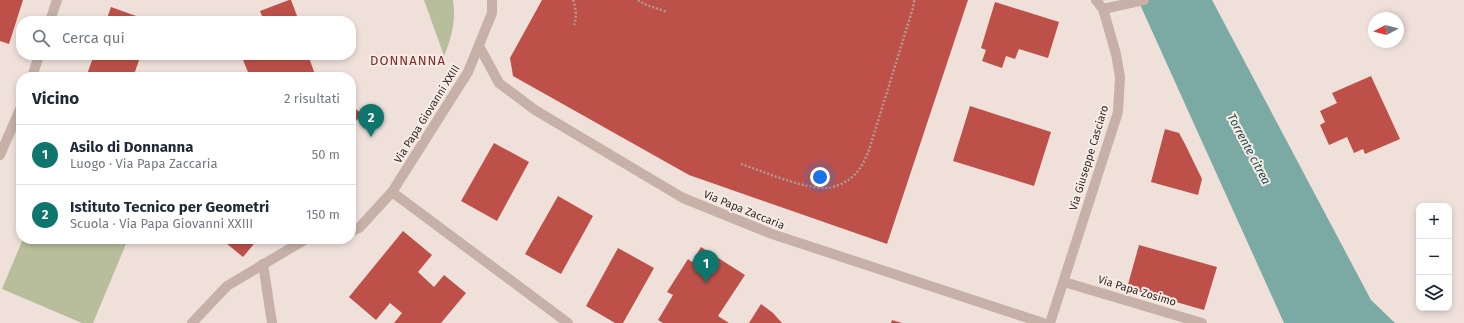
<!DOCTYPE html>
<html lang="it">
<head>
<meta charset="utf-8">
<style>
	:root { --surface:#fff; --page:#f2f2f3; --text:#1f2937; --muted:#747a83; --line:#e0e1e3; --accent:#0f766e }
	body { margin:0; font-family:"Fira Sans",sans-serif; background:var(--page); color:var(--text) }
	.controls { position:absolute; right:12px; bottom:12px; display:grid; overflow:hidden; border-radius:8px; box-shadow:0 2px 6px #0003 }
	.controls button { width:36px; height:36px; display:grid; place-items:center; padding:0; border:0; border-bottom:1px solid var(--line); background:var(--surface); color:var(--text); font:20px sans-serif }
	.compass { position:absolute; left:1368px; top:12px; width:36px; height:36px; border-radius:50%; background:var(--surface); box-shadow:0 2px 6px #0003; rotate:263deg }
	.you { position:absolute; left:820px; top:177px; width:14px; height:14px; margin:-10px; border:3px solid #fff; border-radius:50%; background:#1a73e8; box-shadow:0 0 0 6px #1a73e833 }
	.badge { display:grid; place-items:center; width:26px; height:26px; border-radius:50%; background:var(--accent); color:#fff; font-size:13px; font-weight:700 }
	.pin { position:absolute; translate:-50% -33px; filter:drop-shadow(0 1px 2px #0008) }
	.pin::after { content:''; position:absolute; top:21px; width:14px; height:12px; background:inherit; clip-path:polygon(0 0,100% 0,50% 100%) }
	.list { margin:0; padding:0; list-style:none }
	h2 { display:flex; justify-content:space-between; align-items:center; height:52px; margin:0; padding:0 16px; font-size:17px }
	h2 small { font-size:13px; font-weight:400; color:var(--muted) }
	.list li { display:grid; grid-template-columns:26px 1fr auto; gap:12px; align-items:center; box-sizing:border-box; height:60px; padding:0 16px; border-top:1px solid var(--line) }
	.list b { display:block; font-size:15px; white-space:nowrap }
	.list p { margin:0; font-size:13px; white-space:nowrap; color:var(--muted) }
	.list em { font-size:13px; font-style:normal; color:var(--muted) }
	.icon { flex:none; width:22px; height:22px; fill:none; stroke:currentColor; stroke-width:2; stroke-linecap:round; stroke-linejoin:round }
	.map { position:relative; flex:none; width:1464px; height:323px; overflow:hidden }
	.search { position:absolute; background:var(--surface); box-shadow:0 2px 6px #0003; left:16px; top:16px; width:340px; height:44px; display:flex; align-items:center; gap:10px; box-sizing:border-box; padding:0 14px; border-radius:16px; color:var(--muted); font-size:15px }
	.panel { position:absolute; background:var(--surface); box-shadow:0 2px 6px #0003; left:16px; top:72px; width:340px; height:172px; border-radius:16px }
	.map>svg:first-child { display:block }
	.green { fill:#b8bd9b }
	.water { fill:#7baaa4 }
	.building { fill:#bd514a }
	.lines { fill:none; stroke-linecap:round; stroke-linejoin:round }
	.path { stroke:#b29991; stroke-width:2.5; stroke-dasharray:2 2; stroke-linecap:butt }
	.street { stroke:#c6b0a7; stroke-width:10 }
	.labels { text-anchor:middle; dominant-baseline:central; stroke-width:4; stroke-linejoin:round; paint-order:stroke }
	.street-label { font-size:11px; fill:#332927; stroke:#f7ece6 }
	.water-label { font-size:12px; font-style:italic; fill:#20514c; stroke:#f7ece6 }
	.quarter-label { font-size:13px; letter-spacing:1px; fill:#7c2b26; stroke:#f7ece6 }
</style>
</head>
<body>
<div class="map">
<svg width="1464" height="323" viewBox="0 0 1464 323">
	<rect width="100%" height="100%" fill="#efe1da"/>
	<g class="green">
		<path d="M424,0h29c3,20 -1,37 -9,56z"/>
		<path d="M23,239h105l-35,84h-11l-80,-34z"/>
	</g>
	<path class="water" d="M1138,0h74l159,300 24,23h-111z"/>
	<g class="building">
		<path d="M0,0h23l-14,44 -9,-3z"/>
		<path d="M289,0h2l8,21h-35l-4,-10z"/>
		<path d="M542,0h426l-81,244 -198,-69 -176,-99 -3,-18z"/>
		<path d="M995,2l64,20 -11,36 -29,-9 -4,10 -9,-3 -4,12 -20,-7 4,-11 -5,-2z"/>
		<path d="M111,7l39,14h-44z"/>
		<path d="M94,55h47l-8,22h-47z"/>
		<path d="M241,55h67l8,22h-66z"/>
		<path d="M1371,76l29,63 -35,15 -2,-5 -9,4 -7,-16 -18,8 -9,-20 5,-3 -5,-11 17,-8 -5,-10z"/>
		<path d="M351,105l11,9 -11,13z"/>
		<path d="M970,106l81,26 -17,54 -81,-25z"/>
		<path d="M1165,129l14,4 6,11 17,35 -4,16 -47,-13z"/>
		<path d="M494,143l35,19 -32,59 -36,-20z"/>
		<path d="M558,196l35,20 -32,58 -36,-20z"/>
		<path d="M403,231l29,24 -14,17 16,15 10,-12 22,18 -25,30h-47l8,-10 -12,-10 -14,17 -27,-23z"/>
		<path d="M221,239h37l-15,18z"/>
		<path d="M1139,245l78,22 -13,43 -77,-22z"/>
		<path d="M701,247l44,28 -27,41 11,7h-66l-5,-3 15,-25 -6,-3 21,-33 4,3z"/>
		<path d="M618,248l36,20 -31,55h-8l-29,-17z"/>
		<path d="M761,304l12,9 9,10h-33z"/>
		<path d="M892,320l10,3h-11z"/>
	</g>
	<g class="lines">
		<g class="path">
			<path d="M573,0c3,9 4,16 1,25"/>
			<path d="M638,0l6,4 23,8"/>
			<path d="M741,164c24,8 62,25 87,24 7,-1 17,-5 23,-10 9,-7 14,-18 18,-28l44,-142 1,-7 -2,-1"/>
		</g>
		<g class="street">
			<path d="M1103,9l41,-9"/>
			<path d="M50,21l7,-21"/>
			<path d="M479,46l20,37 36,27 148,88 89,36 271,89"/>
			<path d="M32,77l7,-22"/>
			<path d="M0,155l21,-48"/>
			<path d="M392,192l176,131"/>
			<path d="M351,231l8,-3 33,-36 76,-120 24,-59v-13"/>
			<path d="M263,264l9,59"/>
			<path d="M1064,282l138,41"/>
			<path d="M192,323l35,-37 79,-47"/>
			<path d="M1050,323l68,-211 2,-35 -4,-23 -13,-45 -7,-9"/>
		</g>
	</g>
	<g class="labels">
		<g class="street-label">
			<text transform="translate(427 114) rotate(-58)">Via Papa Giovanni XXIII</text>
			<text transform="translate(1089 158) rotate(-73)">Via Giuseppe Casciaro</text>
			<text transform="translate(744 210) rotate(22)">Via Papa Zaccaria</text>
			<text transform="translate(1137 291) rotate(17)">Via Papa Zosimo</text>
		</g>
		<g class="water-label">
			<text transform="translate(1249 149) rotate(62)">Torrente citrea</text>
		</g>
		<g class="quarter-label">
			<text x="408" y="60">DONNANNA</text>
		</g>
	</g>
</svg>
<div class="controls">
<button>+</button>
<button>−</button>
<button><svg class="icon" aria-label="layers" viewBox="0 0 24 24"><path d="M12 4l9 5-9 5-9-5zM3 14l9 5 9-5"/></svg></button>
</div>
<svg class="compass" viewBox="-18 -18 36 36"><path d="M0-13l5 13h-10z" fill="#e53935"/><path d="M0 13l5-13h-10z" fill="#747a83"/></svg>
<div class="you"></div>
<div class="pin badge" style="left:706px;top:283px">1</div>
<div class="pin badge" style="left:371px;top:137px">2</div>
<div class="search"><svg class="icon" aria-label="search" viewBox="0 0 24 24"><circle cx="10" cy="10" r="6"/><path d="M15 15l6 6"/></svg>Cerca qui</div>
<section class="panel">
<h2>Vicino<small>2 risultati</small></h2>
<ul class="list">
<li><span class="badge">1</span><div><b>Asilo di Donnanna</b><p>Luogo · Via Papa Zaccaria</p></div><em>50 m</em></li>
<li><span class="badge">2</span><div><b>Istituto Tecnico per Geometri</b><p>Scuola · Via Papa Giovanni XXIII</p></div><em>150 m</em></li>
</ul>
</section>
</div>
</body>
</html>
